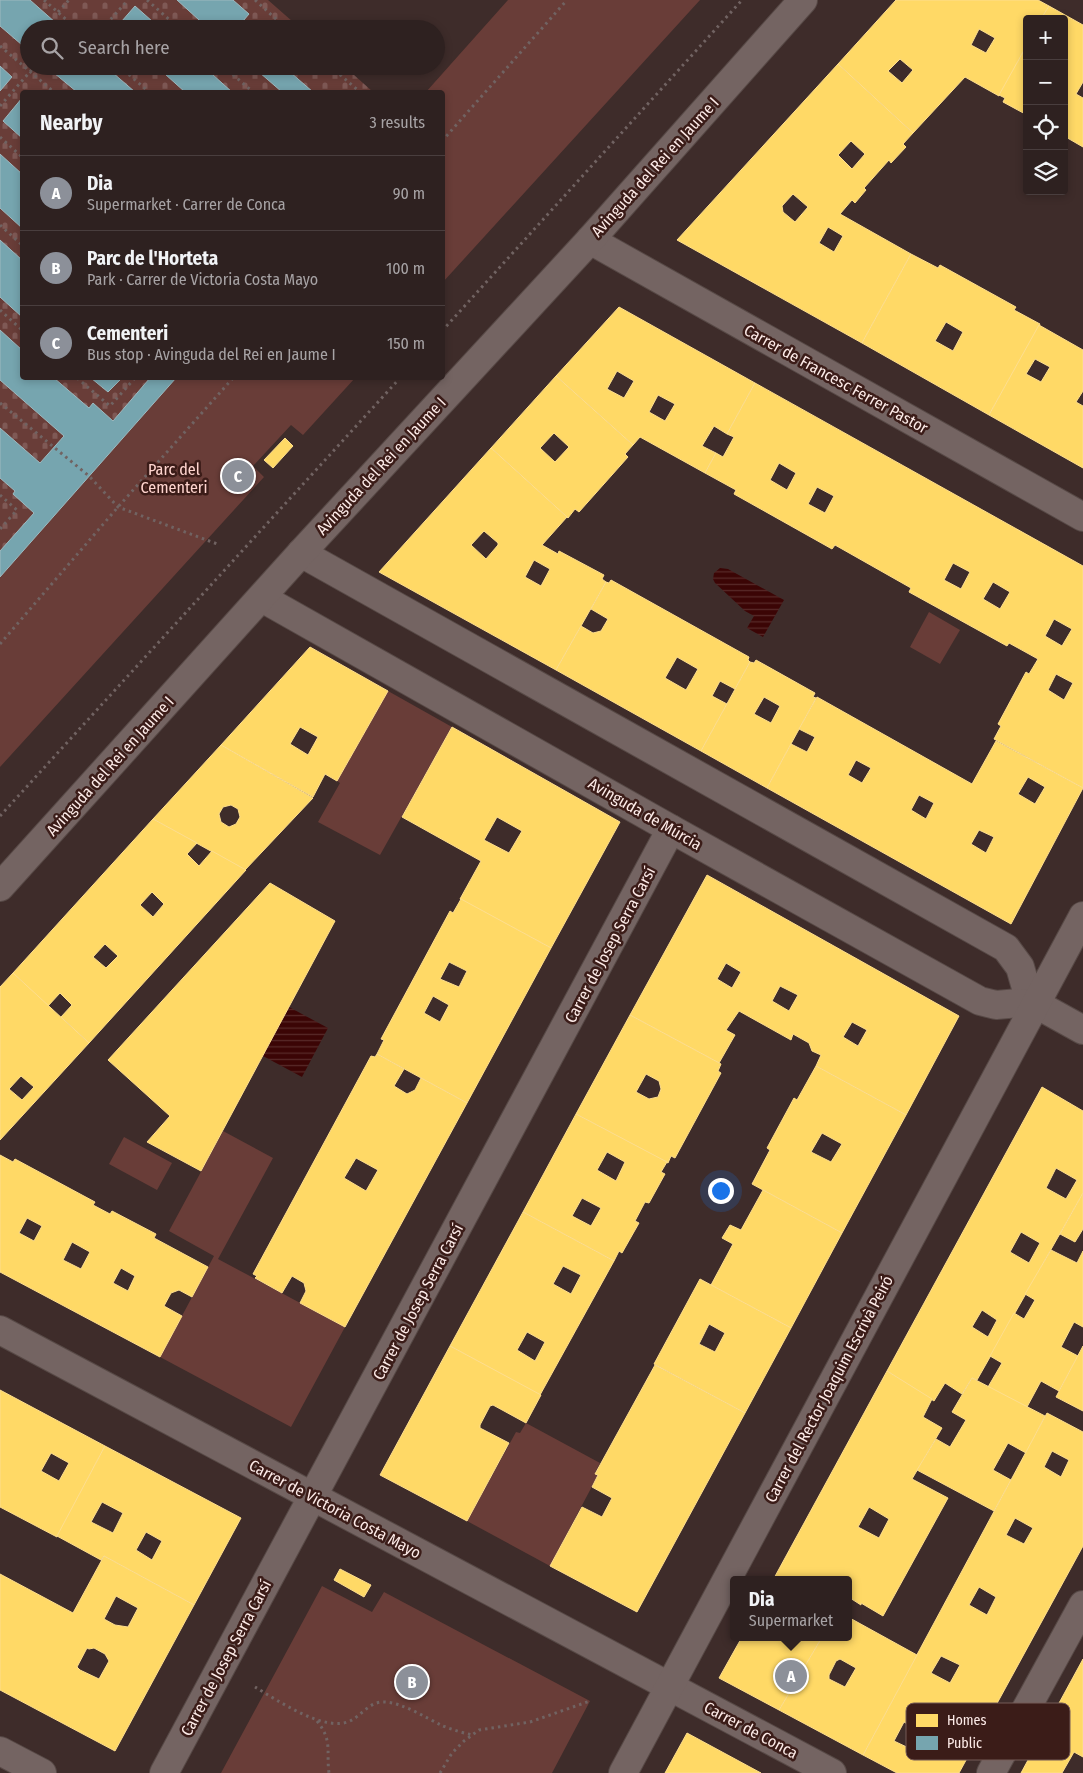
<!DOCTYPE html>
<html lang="en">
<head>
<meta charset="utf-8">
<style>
	:root { --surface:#2e2120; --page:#362929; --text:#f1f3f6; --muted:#a7a3a5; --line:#493e3e; --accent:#8c9099 }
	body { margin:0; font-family:"Fira Sans Condensed",sans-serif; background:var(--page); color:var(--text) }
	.controls { position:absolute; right:15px; top:15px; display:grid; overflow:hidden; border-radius:5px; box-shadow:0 2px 8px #0003 }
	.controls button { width:45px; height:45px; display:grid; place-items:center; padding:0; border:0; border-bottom:1px solid var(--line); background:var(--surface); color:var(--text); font:25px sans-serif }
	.you { position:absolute; left:720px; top:1190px; width:18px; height:18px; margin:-12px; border:4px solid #fff; border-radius:50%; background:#1a73e8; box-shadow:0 0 0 8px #1a73e833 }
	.badge { display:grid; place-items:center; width:32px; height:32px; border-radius:50%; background:var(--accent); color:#fff; font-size:16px; font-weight:700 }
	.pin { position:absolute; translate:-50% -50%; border:2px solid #fff; box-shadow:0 1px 5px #0006 }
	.popup { position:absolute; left:730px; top:1576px; width:122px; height:65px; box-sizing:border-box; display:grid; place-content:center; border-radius:5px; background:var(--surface); filter:drop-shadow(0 1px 4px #0005); font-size:16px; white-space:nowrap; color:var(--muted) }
	.popup b { font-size:19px; color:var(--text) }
	.popup::after { content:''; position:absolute; left:50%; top:100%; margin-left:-10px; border:10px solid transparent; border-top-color:var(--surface) }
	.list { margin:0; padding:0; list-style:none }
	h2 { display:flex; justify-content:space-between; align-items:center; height:65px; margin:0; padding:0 20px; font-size:21px }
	h2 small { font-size:16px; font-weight:400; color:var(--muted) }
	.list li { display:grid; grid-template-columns:32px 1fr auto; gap:15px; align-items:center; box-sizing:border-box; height:75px; padding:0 20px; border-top:1px solid var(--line) }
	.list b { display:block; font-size:19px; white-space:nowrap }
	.list p { margin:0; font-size:16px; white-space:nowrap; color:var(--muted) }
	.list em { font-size:16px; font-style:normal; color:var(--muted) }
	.icon { flex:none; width:28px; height:28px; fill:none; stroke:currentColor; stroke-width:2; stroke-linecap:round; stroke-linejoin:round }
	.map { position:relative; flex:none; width:1083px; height:1773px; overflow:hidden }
	.search { position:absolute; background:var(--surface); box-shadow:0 2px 8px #0003; left:20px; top:20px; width:425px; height:55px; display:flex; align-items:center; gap:12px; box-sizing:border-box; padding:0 18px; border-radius:28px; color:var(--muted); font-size:19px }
	.panel { position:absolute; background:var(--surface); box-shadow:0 2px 8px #0003; left:20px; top:90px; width:425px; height:290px; border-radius:5px }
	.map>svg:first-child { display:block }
	.green { fill:#693d38 }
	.cemetery { fill:url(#cemetery-stones) }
	.water { fill:url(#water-rules) }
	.homes { fill:#ffd966; stroke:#fede8d; fill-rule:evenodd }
	.public { fill:#76a5af; stroke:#9ebac0 }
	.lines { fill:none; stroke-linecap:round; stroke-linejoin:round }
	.street-casing { stroke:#574946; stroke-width:30 }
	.secondary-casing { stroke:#574946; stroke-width:30 }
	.path { stroke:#716362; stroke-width:3; stroke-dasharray:2.5 4; stroke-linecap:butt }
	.street { stroke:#746462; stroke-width:28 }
	.secondary { stroke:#746462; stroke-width:28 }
	.labels { text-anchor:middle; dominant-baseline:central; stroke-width:5; stroke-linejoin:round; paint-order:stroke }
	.street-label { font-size:16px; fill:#fdebe8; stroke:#3b1c18 }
	.park-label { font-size:16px; fill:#ffd5cf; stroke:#3b1c18 }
	.key { fill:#3b1c18; stroke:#755a56; stroke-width:1 }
	.key-label { font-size:14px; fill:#fdebe8 }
</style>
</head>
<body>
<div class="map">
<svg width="1083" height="1773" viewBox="0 0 1083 1773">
	<defs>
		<pattern id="cemetery-stones" width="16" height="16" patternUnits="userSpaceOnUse" patternTransform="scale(1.25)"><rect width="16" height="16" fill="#693d38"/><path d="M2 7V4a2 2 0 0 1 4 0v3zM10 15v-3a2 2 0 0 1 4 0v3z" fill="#7f5955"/></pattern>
		<pattern id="water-rules" width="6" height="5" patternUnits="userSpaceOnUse" patternTransform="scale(1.25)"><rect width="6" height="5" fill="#3b0505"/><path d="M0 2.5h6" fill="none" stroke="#582a29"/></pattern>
	</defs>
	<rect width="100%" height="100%" fill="#3e2c2a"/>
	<g class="green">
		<path d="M508,0h192l-257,282 -1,-190h-16z"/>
		<path d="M176,378h179l-52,57 -12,-10 -38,41 11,11 -264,290v-190z"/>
		<path d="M929,612l31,18 -20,34 -30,-17z"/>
		<path d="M388,691l64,36 -72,128 -62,-33 22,-39 -3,-2z"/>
		<path d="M223,1131l50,27 -55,101 127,68 -54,100 -131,-70 54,-101 -45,-25z"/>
		<path d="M124,1137l48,26 -15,27 -48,-26z"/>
		<path d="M526,1423l74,40 -5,10 3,2 -48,91 -83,-45 49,-89 4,1z"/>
		<path d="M322,1586l50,26 12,-20 206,109 -38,72h-331z"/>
	</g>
	<path class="cemetery" d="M0,0h268l33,29h-272v37h315l29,26h-351v286h154l-176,199z"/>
	<g class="water">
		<path d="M720,568l8,1 56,31 -21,37 -16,-9 7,-12 -9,-5 -30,-28 -2,-4 1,-6z"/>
		<path d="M289,1007l39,21 -26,49 -39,-21z"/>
	</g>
	<g class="homes">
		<path d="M896,0h142l11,6 -8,13h-14v26l-28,51 -34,-19 -52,56 -75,-69zM979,29l16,9 -9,15 -15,-8zM900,59l13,11 -11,13 -14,-12z"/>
		<path d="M1049,6l34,19v57l-7,12 7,4v49l-19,-11v-67l3,-5 -3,-1v-44h-23z"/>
		<path d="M1027,45v70l-24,-13 2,-4 -6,-3z"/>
		<path d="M838,64l75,69 -10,11 3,3 -15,16 -2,-3 -25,28 2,2 -11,13 -3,-3 -12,14 71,40 -49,89 -185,-103zM851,141l14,13 -13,15 -14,-14zM793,194l15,13 -13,15 -12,-10 -1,-6zM828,227l15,9 -9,16 -15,-9z"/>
		<path d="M911,254l27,14 2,-3 76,42 -2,3 26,14 -51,91 -127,-72zM946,322l17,10 -10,19 -18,-10z"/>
		<path d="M619,307l136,76 -28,51 -13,-8 -12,20 14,7 -11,20 -65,-36 -7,8 -77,-69zM617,371l17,10 -10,17 -17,-9zM658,395l17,9 -10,17 -16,-9z"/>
		<path d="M1039,325l44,25v41l-7,11 7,4v62l-94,-53zM1035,359l15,8 -9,15 -15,-8z"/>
		<path d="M556,376l77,69 -8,9 3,3 -49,55 -4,-3 -7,9 -77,-70zM554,433l15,14 -14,15 -15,-14z"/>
		<path d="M755,383l328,183v222l-89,-49 7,-13 -3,-2 28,-52 3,2 9,-15 -29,-16 -2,3 -98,-54 2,-4 -76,-43 -3,4 -98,-55 2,-4 -31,-17 11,-20 7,4 11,-20 -7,-3zM779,463l17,10 -9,17 -17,-10zM817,487l17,9 -9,17 -17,-9zM953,563l17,9 -9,17 -17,-9zM993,582l17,10 -10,17 -17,-10zM1054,619l18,10 -10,17 -17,-10zM1056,674l17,9 -9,17 -16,-10z"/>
		<path d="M285,438l8,8 -20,22 -9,-8z"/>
		<path d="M491,448l76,69 -25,28 16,9 1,-3 45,24 -2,4 4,3 -50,88 -177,-98zM484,531l14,12v2l-12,14 -15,-14zM534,560l16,9 -9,17 -16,-9z"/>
		<path d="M611,580l138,77 -1,3 2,2 -15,27 -15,-8 -8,15 15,8 -26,47 -145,-81 25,-44 12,7 8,-2 7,-12 -17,-10 15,-27 3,1zM677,657l21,12 -12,21 -21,-12z"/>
		<path d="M310,647l78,44 -51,90 -12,-7 -12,23 -92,-52zM300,727l18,10 -10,18 -18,-11z"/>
		<path d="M756,660l59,33 -2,4 3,1 -49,90 -66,-37 49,-89 4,1zM764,697l16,9 -9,17 -17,-9z"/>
		<path d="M817,697l155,87 24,-43 87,47 -72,136 -244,-136 24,-44 16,8 8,-15 -16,-8zM856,760l15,8 -9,15 -14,-8zM1028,777l17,10 -10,17 -17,-10zM919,795l15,8 -8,16 -15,-9zM979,830l15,7 -8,16 -15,-9z"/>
		<path d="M452,727l168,95 -69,126 -91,-49 21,-38 -79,-44zM497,817l25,14 -13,22 -25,-13z"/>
		<path d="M221,745l92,53 -68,72 -92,-51zM231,805l7,4 2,8 -4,7 -7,3 -8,-5 -2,-8 4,-7z"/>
		<path d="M153,819l44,24 -10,11 12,12 13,-15 34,19 -157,173 -28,-26 11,-12 -12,-12 -12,13 -35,-33zM152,892l12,12 -11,13 -13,-12zM105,944l13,12 -12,12 -13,-11z"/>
		<path d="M707,875l252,141 -53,99 -90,-49 5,-11 -9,-4 -3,-8 -16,-9 -2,6 -52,-29 -13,19 9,5 -16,28 -89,-48zM726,963l15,9 -9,16 -15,-9zM780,986l18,9 -9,16 -17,-10zM852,1022l15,8 -9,16 -15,-9z"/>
		<path d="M270,883l65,38 -134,250 -54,-29 23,-26 -62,-56z"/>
		<path d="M461,899l90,49 -84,155 -90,-49 7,-14 -3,-1 69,-128 3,2zM449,962l18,9 -8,16 -19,-8zM433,996l16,9 -9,17 -16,-9z"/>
		<path d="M13,973l76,70 -89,97v-153zM21,1076l13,11 -12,13 -13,-11z"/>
		<path d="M630,1015l91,49 -3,7 3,2 -46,85 -4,-2 -3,7 -92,-49zM646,1074l13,7 2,8 -3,8 -9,2 -13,-7z"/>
		<path d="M377,1054l27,15 -10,17 13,8 8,-4 6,-12 46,25 -122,224 -45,-24 6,-12 -2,-8 -12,-7 -10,17 -27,-15 2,-2 -4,-2 118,-218 4,1zM356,1158l22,12 -12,21 -22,-13z"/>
		<path d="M816,1066l90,49 -64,118 -90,-49 18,-34 -3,-2 27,-50 3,2zM822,1133l20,11 -11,18 -20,-10z"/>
		<path d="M1042,1087l41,24v82l-106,187 -5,-2 -10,16 -17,-11 -11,18 -47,-30zM1056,1168l21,12 -11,19 -20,-11zM1021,1232l19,11 -11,20 -19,-11zM982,1310l15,10 -9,17 -16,-10z"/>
		<path d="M576,1114l91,48 -6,10 4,2 -16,29 -4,-1 -10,19 4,2 -17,30 -3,-2 -5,10 -91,-49zM607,1152l18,10 -9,19 -19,-11zM582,1198l19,10 -10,18 -19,-10z"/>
		<path d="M0,1155l13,7 2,-3 80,43 -2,3 17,9 2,-3 44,23 -2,4 54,29 -16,30 -13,-7 -8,3 -7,13 18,10 -22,41 -160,-85zM27,1218l15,8 -8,15 -15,-8zM72,1242l18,10 -9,17 -18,-9zM121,1268l14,8 -7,15 -15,-8z"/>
		<path d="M763,1190l79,43 -51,95 -80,-43 22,-41 -11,-6 8,-13 11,5z"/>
		<path d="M1083,1193v36l-8,13 -15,-8z"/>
		<path d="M523,1212l91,49 -74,134 -90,-49zM563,1266l18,9 -10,19 -18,-10zM527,1332l18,10 -10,19 -18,-11z"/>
		<path d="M1051,1250l26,13 6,-12v76l-9,-5 -13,25 17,9 -19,35 -18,-10 -14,26 -39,-20 14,-24 -12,-7 24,-43 10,6 11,-19 -10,-6z"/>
		<path d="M700,1279l91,49 -46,85 -91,-49zM709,1324l16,9 -10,19 -16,-8z"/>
		<path d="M450,1346l91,49 -15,28 -33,-18 -3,1 -10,19v3l29,15 -42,78 -87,-46z"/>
		<path d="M1083,1346v65l-27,-14z"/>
		<path d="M655,1365l90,48 -108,199 -87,-46 32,-59 20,10 10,-19 -20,-11 6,-12 -3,-1z"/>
		<path d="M887,1371l45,28 -9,18 19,11 -30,51 36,19 -65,118 -22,-13v2l-11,-7 -2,3v-21h-75zM869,1507l20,12 -10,19 -21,-11z"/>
		<path d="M972,1378l73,38 -19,37 -18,-10 -15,27 18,10 -17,31 -77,-41 19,-31 14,8 16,-27 -14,-8z"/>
		<path d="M0,1390l105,56 -48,91 -57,-30zM51,1453l18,10 -10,18 -18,-10z"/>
		<path d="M1047,1413l36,19v114l-124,227h-62l-34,-18zM1052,1451l17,9 -8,17 -17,-10zM1015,1518l18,10 -9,16 -18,-9zM979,1587l17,10 -9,18 -18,-10zM941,1656l19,9 -10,18 -19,-10zM904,1722l19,11 -10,17 -19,-9z"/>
		<path d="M105,1446l136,72 -47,87 -90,-49 -3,4 -44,-24zM102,1502l21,11 -10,20 -22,-11zM146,1532l16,9 -10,19 -16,-10z"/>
		<path d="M104,1556l90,49 -79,146 -115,-61v-116l73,39zM116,1596l22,12 -10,19 -13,-2 -11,-6zM87,1648l2,1 5,-1 11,6 4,7 -10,18 -19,-9 -3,-3z"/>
		<path d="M340,1569l31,16 -7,12 -30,-17z"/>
		<path d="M848,1617l69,38 -54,100 -84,-45 43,-73h26zM840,1659l16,9 -11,19 -16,-8v-4l7,-14z"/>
		<path d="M742,1637h80l-43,73 -60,-32z"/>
		<path d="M1083,1659v98l-9,-5 -12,21h-41z"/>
		<path d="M687,1733l74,40h-96z"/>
	</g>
	<g class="public">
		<path d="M0,0h30l26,23 -5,6h-22v22l-29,-25z"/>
		<path d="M177,0h56l16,14 -11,13 2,2h-31z"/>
		<path d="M135,6l26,23h-46z"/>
		<path d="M0,66l12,11 -12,14z"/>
		<path d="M60,66h45l30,26h-58l-23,-19z"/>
		<path d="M156,66h47l29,26h-47z"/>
		<path d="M252,66h31l30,26h-31z"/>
		<path d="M22,98v40l-19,-17z"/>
		<path d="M0,154l22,20v54l-22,-20z"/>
		<path d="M0,240l22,20v57l-22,-20z"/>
		<path d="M0,330l22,20v28h32l35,30 4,-5 20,18 37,-43h26l-176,199v-26l34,-38 -21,-19 2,-3 -15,-13v-50l40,35 24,-27 -64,-56z"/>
		<path d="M91,378h31l-14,14z"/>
	</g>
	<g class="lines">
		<g class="street-casing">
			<g id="street">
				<path d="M590,240l493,277"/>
				<path d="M301,553l705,395 14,19 8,28 8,9"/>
				<path d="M262,598l409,231 309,172 16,4 24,-2 16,1 47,26"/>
				<path d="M0,1330l832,443"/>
				<path d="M0,1751l42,22"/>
				<path d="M164,1773l507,-944"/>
				<path d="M623,1773l460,-857"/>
				<path d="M991,1773l92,-168"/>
			</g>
		</g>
		<g class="secondary-casing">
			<path id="secondary" d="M0,887l301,-334 289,-313 213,-240"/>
		</g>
		<g class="path">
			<path d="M44,0l33,29"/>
			<path d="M147,0l33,29"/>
			<path d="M255,0l32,29"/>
			<path d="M58,12l11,-12"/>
			<path d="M102,29l26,-29"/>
			<path d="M0,46l54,46"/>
			<path d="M119,66l30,26"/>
			<path d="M223,66l30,26"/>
			<path d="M330,66l30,26"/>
			<path d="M0,106l35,-40"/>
			<path d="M0,137l22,20"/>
			<path d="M442,141l125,-141"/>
			<path d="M0,225l22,20"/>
			<path d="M0,310l22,20"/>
			<path d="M442,331l300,-331"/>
			<path d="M77,378l33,28 25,-28"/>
			<path d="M0,403l89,73 29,31 102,38"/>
			<path d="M0,495l17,15 -17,19"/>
			<path d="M0,644l118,-137 115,-129"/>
			<path d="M0,816l400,-438"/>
			<path d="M255,1687c22,13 70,46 95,34 11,-5 19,-19 33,-19 19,0 43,16 60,24 10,4 20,7 30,9"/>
			<path d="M317,1721c16,20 9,30 12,52"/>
			<path d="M440,1773l12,-20 12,-12 15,-11 51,-8 60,-21"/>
		</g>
		<use href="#street" class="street"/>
		<use href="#secondary" class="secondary"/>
	</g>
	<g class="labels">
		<g class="street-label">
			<text transform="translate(655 167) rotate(-48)">Avinguda del Rei en Jaume I</text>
			<text transform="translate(836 379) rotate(29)">Carrer de Francesc Ferrer Pastor</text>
			<text transform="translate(381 466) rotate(-47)">Avinguda del Rei en Jaume I</text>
			<text transform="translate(110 766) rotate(-48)">Avinguda del Rei en Jaume I</text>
			<text transform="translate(645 814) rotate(30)">Avinguda de Múrcia</text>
			<text transform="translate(610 945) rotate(-62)">Carrer de Josep Serra Carsí</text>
			<text transform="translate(418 1302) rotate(-62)">Carrer de Josep Serra Carsí</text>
			<text transform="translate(829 1389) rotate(-62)">Carrer del Rector Joaquim Escrivà Peiró</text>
			<text transform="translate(335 1509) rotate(28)">Carrer de Victoria Costa Mayo</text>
			<text transform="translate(226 1658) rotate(-62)">Carrer de Josep Serra Carsí</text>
			<text transform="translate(751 1730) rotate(28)">Carrer de Conca</text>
		</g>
		<g class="park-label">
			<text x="174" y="469">Parc del<tspan x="174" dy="18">Cementeri</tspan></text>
		</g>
	</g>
	<rect x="906" y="1703" width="164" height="57" rx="8" class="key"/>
	<rect x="916" y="1714" width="22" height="13" fill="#ffd966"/>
	<rect x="916" y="1736" width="22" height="14" fill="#76a5af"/>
	<g class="key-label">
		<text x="947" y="1725">Homes</text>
		<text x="947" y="1748">Public</text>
	</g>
</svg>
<div class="controls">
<button>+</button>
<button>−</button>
<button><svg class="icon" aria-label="locate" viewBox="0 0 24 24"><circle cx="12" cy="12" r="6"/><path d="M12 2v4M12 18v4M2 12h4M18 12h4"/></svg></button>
<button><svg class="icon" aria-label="layers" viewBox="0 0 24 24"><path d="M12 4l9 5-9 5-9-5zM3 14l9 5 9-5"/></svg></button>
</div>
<div class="you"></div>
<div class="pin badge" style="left:791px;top:1676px">A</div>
<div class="popup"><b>Dia</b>Supermarket</div>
<div class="pin badge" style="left:412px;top:1682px">B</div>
<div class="pin badge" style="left:238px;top:476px">C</div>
<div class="search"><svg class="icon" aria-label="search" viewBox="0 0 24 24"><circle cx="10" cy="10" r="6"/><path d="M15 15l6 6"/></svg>Search here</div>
<section class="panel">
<h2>Nearby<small>3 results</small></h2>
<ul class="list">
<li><span class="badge">A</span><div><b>Dia</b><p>Supermarket · Carrer de Conca</p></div><em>90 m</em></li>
<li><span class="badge">B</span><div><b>Parc de l'Horteta</b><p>Park · Carrer de Victoria Costa Mayo</p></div><em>100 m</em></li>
<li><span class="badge">C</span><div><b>Cementeri</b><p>Bus stop · Avinguda del Rei en Jaume I</p></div><em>150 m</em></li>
</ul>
</section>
</div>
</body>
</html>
